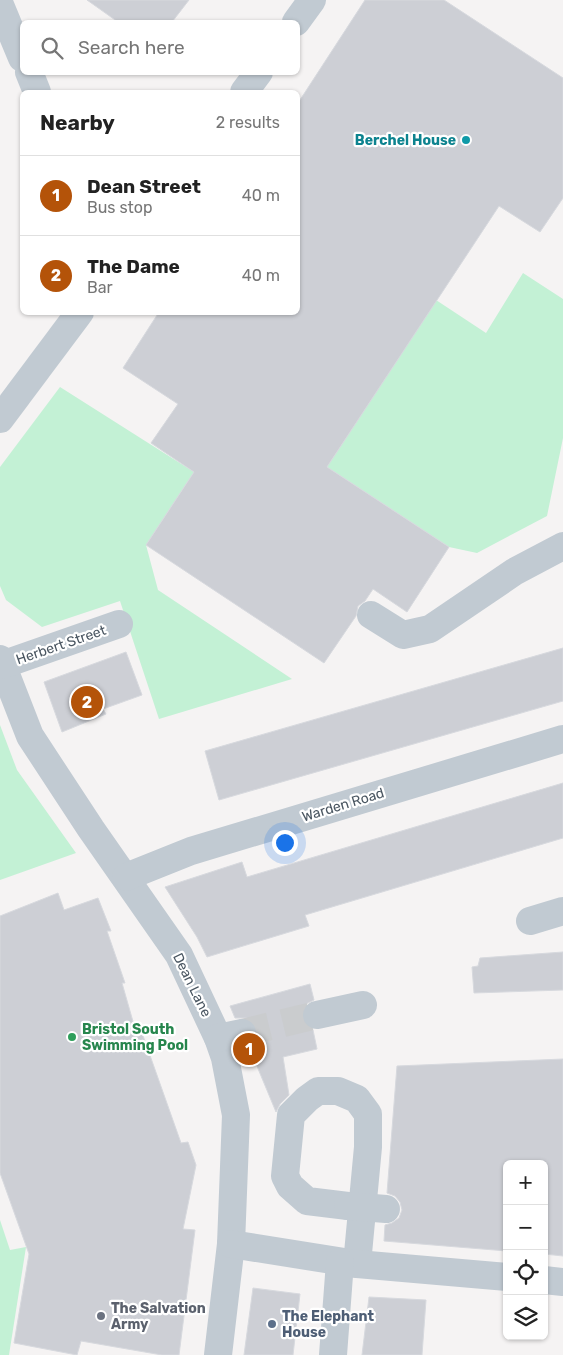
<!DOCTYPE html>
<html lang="en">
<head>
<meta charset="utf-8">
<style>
	:root { --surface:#fff; --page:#f2f2f2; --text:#222; --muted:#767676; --line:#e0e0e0; --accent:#b45309 }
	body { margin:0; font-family:Rubik,sans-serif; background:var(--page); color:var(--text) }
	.controls { position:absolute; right:15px; bottom:15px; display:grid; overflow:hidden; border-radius:8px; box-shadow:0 1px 4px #0004 }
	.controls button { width:45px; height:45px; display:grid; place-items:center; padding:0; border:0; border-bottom:1px solid var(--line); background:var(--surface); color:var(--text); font:25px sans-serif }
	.you { position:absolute; left:284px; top:842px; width:18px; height:18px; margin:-12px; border:4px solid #fff; border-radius:50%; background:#1a73e8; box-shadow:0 0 0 8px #1a73e833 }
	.badge { display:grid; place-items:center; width:32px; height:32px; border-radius:50%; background:var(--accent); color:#fff; font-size:16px; font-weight:700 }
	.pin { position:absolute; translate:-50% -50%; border:2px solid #fff; box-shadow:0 1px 5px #0006 }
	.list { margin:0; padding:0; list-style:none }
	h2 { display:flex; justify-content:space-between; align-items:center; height:65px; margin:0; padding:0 20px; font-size:21px }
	h2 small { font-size:16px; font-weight:400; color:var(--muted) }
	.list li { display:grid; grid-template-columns:32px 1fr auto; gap:15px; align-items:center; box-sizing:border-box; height:80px; padding:0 20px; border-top:1px solid var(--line) }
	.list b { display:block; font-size:19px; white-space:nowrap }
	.list p { margin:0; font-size:16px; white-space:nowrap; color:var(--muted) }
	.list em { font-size:16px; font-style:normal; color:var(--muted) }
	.icon { flex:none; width:28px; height:28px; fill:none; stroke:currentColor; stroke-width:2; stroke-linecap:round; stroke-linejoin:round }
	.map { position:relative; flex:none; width:563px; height:1355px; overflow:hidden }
	.search { position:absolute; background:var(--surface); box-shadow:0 1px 4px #0004; left:20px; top:20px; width:280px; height:55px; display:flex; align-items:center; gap:12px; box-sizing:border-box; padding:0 18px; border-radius:8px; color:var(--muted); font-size:19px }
	.panel { position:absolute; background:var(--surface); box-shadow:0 1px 4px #0004; left:20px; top:90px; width:280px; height:225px; border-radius:8px }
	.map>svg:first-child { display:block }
	.green { fill:#c3f1d5 }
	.building { fill:#cdcfd5; stroke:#d7d9de }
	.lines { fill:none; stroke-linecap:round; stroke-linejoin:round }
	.minor-tunnel { stroke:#caccce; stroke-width:28; stroke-dasharray:28 14; stroke-linecap:butt }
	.minor { stroke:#c1cad2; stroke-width:28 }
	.minor-bridge { stroke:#c1cad2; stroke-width:28 }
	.culture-dot { fill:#0f9aa8; stroke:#fff; stroke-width:2 }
	.leisure-dot { fill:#2e9e5b; stroke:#fff; stroke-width:2 }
	.worship-dot { fill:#6b7280; stroke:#fff; stroke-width:2 }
	.service-dot { fill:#5c6f8a; stroke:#fff; stroke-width:2 }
	.labels { text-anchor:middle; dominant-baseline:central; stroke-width:4.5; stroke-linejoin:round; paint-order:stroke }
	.culture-label { font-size:14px; font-weight:bold; fill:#0d838f; stroke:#fff; text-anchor:end }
	.street-label { font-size:14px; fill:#4a5661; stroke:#fff }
	.leisure-label { font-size:14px; font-weight:bold; fill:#27864d; stroke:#fff; text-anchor:start }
	.worship-label { font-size:14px; font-weight:bold; fill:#5b616d; stroke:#fff; text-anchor:start }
	.service-label { font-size:14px; font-weight:bold; fill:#4e5e75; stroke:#fff; text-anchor:start }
</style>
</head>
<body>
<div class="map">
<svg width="563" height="1355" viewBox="0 0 563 1355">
	<rect width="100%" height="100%" fill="#f5f3f3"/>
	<g class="green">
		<path d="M523,273l40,26v139l-16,78 -70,37 -28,-6 -122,-80 109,-167 50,33z"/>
		<path d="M60,387l134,85 -48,73 12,45 134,89 -133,40 -39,-118 -78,26 -36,-27 -6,-14v-119z"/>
		<path d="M0,725l17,45 59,83 -76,27z"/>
		<path d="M0,1220l10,30 16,-3 -17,108h-9z"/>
	</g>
	<g class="building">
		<path d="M87,0h102l-17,22h-54z"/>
		<path d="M365,0h79l119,78v120l-23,34 -41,-26 -172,261 122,80 -42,65 -34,-23 -8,12 -7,5 -2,10 -32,47 -178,-118 48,-73 -43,-29 27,-39 -55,-36 36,-56h139v-209z"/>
		<path d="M563,648v53l-344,99 -14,-49z"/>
		<path d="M126,652l16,43 -39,14 3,5 -44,18 -18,-50z"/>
		<path d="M563,783v55l-258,77 4,11 -102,31 -10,-20 -32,-50 77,-25 5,15z"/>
		<path d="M58,893l6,17 34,-12 13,33h-4l18,52h-3l14,49 5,-2 40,113 7,-1 8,23 -13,64 12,1 -16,125h-17l-81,-14 -4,14 -63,-12 15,-89 -29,-81v-257z"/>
		<path d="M563,952v38l-89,3 -2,-26 6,-1 2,-8z"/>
		<path d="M310,984l4,16 -8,4 -4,7v7l4,8 7,4 4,19 -34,8 6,38 -9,9 -4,8 -27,-65 4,-3 4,-6v-9l-4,-7 -6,-4h-12l-5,-12z"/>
		<path d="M563,1059v197l-19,-2v-90h-37v87l-123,-10 1,-16 7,-2 7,-5 3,-8 -2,-8 -5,-6 -8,-3 10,-127z"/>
		<path d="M253,1288l47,6 -7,61h-49z"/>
		<path d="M369,1297l57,3 -4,55h-60z"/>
	</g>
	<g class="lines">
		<path class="minor-tunnel" d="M242,1033l75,-18"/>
		<g class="minor">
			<path d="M0,5l22,53"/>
			<path d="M296,22l16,-22"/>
			<path d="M29,72l8,20"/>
			<path d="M244,92l15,-20"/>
			<path d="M0,419l80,-107"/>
			<path d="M371,615l32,20 27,-6 84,-57 49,-26"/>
			<path d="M0,659l30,77 61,93 88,126 39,83 7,20 11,57 -5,129 -13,111"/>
			<path d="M2,665l117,-41"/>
			<path d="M126,877l65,-26 372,-112"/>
			<path d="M530,921l33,-10"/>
			<path d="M317,1015l46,-10"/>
			<path d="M218,1038l24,-5"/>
			<path d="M348,1206l-41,-5 -17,-15 -5,-10 6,-61 16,-16 11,-8h20l19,8 11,15v33l-11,117"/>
			<path d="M231,1244l126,20 150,13"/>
			<path d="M544,1280l19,2"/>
			<path d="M333,1355l7,-93"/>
		</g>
		<path class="minor-bridge" d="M348,1206l38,3"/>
	</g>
	<circle class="culture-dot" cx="466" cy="140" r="5"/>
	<circle class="leisure-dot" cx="72" cy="1037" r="5"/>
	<circle class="worship-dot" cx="101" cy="1316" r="5"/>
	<circle class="service-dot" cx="272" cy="1324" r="5"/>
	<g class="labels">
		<g class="culture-label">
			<text x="456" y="140">Berchel House</text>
		</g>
		<g class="street-label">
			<text transform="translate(61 645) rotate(-19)">Herbert Street</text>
			<text transform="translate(343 805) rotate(-17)">Warden Road</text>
			<text transform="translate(192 985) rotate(64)">Dean Lane</text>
		</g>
		<g class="leisure-label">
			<text x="82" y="1029">Bristol South<tspan x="82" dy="16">Swimming Pool</tspan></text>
		</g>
		<g class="worship-label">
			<text x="111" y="1308">The Salvation<tspan x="111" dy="16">Army</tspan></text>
		</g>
		<g class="service-label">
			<text x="282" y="1316">The Elephant<tspan x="282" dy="16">House</tspan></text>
		</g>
	</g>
</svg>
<div class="controls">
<button>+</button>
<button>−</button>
<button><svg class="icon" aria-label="locate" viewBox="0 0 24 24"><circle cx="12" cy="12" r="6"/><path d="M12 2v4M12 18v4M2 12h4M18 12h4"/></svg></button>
<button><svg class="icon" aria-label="layers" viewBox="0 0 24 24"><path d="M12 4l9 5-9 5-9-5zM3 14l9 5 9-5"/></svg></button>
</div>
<div class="you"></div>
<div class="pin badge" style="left:249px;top:1049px">1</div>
<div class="pin badge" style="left:87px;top:702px">2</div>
<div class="search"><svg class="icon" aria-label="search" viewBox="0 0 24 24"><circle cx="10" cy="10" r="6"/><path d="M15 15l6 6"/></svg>Search here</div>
<section class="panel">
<h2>Nearby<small>2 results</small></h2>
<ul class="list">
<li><span class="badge">1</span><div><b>Dean Street</b><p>Bus stop</p></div><em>40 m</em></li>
<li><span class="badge">2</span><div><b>The Dame</b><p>Bar</p></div><em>40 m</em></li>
</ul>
</section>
</div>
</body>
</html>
